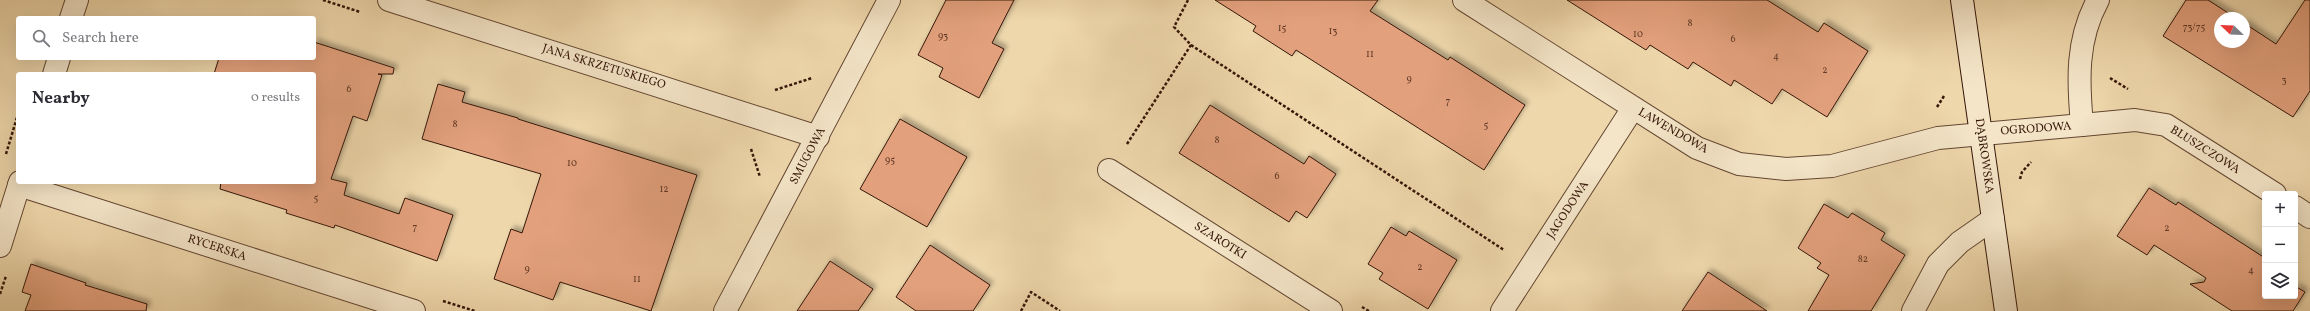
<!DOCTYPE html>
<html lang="en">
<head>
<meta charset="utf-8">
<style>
	:root { --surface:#fff; --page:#f2f2f3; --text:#2b2b33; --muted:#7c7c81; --line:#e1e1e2 }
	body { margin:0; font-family:Vollkorn,serif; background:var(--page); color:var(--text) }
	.controls { position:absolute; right:12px; bottom:12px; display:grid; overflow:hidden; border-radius:4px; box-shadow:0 4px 16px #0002 }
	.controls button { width:36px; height:36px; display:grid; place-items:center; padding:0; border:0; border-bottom:1px solid var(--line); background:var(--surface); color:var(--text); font:20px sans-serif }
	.compass { position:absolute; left:2214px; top:12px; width:36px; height:36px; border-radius:50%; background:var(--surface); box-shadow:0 4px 16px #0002; rotate:293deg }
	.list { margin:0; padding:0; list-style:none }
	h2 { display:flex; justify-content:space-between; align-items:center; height:52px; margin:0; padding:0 16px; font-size:17px }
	h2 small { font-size:13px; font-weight:400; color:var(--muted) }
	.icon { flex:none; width:22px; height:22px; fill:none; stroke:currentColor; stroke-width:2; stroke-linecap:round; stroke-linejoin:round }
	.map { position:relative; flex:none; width:2310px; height:311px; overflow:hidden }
	.search { position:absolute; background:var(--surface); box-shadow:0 4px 16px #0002; left:16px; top:16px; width:300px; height:44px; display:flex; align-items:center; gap:10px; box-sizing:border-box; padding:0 14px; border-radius:4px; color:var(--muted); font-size:15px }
	.panel { position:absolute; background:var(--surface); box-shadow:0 4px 16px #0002; left:16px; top:72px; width:300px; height:112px; border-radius:4px }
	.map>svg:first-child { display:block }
	.building { fill:#e2a07b; stroke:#351608; filter:url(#shadow) }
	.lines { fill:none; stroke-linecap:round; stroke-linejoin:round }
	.street-casing { stroke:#634631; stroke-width:24 }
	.secondary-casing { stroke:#351608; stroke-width:24 }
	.path { stroke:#351608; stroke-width:2.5; stroke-dasharray:3 2; stroke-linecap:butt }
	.street { stroke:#f4e5c8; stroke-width:22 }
	.secondary { stroke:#f4e5c8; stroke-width:22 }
	.labels { text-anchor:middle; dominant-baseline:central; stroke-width:4; stroke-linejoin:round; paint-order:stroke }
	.number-label { font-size:10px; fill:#603825 }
	.street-label { font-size:12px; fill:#351608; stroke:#f4e5c8 }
</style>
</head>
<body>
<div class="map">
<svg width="2310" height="311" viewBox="0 0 2310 311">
	<defs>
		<filter id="shadow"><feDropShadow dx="3.5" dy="-3.5" stdDeviation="2" flood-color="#0004"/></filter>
	</defs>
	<rect width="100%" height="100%" fill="#eed7ab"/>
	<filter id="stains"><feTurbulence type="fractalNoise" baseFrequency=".005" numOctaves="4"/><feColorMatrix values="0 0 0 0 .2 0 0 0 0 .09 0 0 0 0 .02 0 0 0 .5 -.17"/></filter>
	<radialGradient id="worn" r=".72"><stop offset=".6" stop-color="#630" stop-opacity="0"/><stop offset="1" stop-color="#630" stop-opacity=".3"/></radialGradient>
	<g class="building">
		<path d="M946,0h68l-22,43 12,6 -25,49 -40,-21 4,-9 -25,-13z"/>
		<path d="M1215,0h163l-8,11 78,49 2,-3 75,48 -41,65 -188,-120 -4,6 -39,-25 3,-5z"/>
		<path d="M1567,0h200l51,32 6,-9 44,28 -41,66 -45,-28 -10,15 -38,-24 -3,6 -38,-24 -5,7 -38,-24 -4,5z"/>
		<path d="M2186,0h22l28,18h-16v24h24v-19l32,21 29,-44h5v91l-17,26 -130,-81z"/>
		<path d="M314,42l80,26 -1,6h-15l4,1 -15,46 -14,-5 -22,63 16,4 -3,12 55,19 6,-16 48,17 -16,46 -102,-36 -1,3 -48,-15 1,-3 -67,-21 1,-7h93v-108h-100l5,-16h95z"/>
		<path d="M438,84l27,8 -3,10 56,16v1l179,56 -46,136 -91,-29 -7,18 -59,-21 17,-50 11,4 19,-59 -119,-35z"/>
		<path d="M1210,105l94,59 5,-8 27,18 -29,44 -11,-7 -7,11 -110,-69z"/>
		<path d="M900,119l67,38 -40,70 -67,-38z"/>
		<path d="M2149,188l27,17 2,-3 87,56v38h30v-10l10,6 -12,19h-61l-42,-27 14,-2 2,-4 -52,-33 -7,10 -30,-19z"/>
		<path d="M1824,204l24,14 4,-5 33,20 -4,7 24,15 -34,56h-63l21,-36 -12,-7 4,-5 -23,-15z"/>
		<path d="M1391,227l15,9 3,-5 48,29 -29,49 -49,-30 4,-6 -15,-9z"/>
		<path d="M930,245l60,40 -17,26h-57l-20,-14z"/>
		<path d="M830,261l43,28 -15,22h-61z"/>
		<path d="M31,264l55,19 -1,2 62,19 -1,7h-121l6,-16 -9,-3z"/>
		<path d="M1708,272l59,39h-85z"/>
	</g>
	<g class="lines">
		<g class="street-casing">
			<g id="street">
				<path d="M389,0l429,137"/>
				<path d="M1464,0l233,148 42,16 47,5 46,-3 106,-28 144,-13c-4,-44 -6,-85 16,-125"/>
				<path d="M71,18l6,-18"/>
				<path d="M54,74l5,-16"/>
				<path d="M2082,125l53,-5 31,5 109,69"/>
				<path d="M1109,170l222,141"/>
				<path d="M19,185l395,126"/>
				<path d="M2295,207l15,10"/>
				<path d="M0,246l20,-64"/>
				<path d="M725,311l164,-311"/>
				<path d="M1502,311l131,-203"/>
				<path d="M1913,311l25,-47 22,-22 33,-23"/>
			</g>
		</g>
		<g class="secondary-casing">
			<path id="secondary" d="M1962,0l44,311"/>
		</g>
		<g class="path">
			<path d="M323,0l37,12"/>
			<path d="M1191,45l313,205"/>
			<path d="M2110,78l18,11"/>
			<path d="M775,90l37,-12"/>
			<path d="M1937,107l7,-11"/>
			<path d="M1127,144l64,-99 -17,-18 14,-27"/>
			<path d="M751,149l9,28"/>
			<path d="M6,154l12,-40"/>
			<path d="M2020,179l2,-7 9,-10"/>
			<path d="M0,294l6,-18"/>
			<path d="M443,301l32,10"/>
			<path d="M1362,307l7,4"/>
			<path d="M1021,311l10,-19 29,19"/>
		</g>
		<use href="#street" class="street"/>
		<use href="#secondary" class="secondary"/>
	</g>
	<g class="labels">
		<g class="number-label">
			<text x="1690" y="23">8</text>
			<text x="2194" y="27">73/75</text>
			<text x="1282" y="28">15</text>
			<text x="1333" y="31">13</text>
			<text x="1638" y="34">10</text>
			<text x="943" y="36">93</text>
			<text x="1733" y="39">6</text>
			<text x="1370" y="54">11</text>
			<text x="1776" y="56">4</text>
			<text x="1825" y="70">2</text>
			<text x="1409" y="79">9</text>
			<text x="2284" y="80">3</text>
			<text x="349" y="89">6</text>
			<text x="1448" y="101">7</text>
			<text x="455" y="124">8</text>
			<text x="1486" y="125">5</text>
			<text x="1217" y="140">8</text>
			<text x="890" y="160">95</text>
			<text x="572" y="163">10</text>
			<text x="1277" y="176">6</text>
			<text x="664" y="189">12</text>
			<text x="316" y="198">5</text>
			<text x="415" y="227">7</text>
			<text x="2167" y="228">2</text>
			<text x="1863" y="259">82</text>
			<text x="1420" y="267">2</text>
			<text x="527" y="269">9</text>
			<text x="2251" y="270">4</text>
			<text x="637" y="279">11</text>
		</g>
		<g class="street-label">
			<text transform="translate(604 67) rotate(17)">JANA SKRZETUSKIEGO</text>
			<text transform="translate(2036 129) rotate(-4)">OGRODOWA</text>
			<text transform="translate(1673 131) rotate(30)">LAWENDOWA</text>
			<text transform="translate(2205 150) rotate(32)">BLUSZCZOWA</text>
			<text transform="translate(808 156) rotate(-62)">SMUGOWA</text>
			<text transform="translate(1984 156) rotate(82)">DĄBROWSKA</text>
			<text transform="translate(1568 210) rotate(-57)">JAGODOWA</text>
			<text transform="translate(1220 241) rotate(32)">SZAROTKI</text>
			<text transform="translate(217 248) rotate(18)">RYCERSKA</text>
		</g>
	</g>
	<rect width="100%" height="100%" filter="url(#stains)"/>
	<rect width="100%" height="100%" fill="url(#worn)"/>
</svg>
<div class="controls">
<button>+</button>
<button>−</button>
<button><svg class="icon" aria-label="layers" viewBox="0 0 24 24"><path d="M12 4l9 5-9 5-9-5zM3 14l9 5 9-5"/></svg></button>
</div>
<svg class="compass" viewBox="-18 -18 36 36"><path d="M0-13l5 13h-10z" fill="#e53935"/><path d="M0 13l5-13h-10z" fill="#7c7c81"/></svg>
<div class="search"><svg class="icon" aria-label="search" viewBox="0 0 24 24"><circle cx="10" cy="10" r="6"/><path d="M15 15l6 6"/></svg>Search here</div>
<section class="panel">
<h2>Nearby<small>0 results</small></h2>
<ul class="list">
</ul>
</section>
</div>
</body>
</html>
